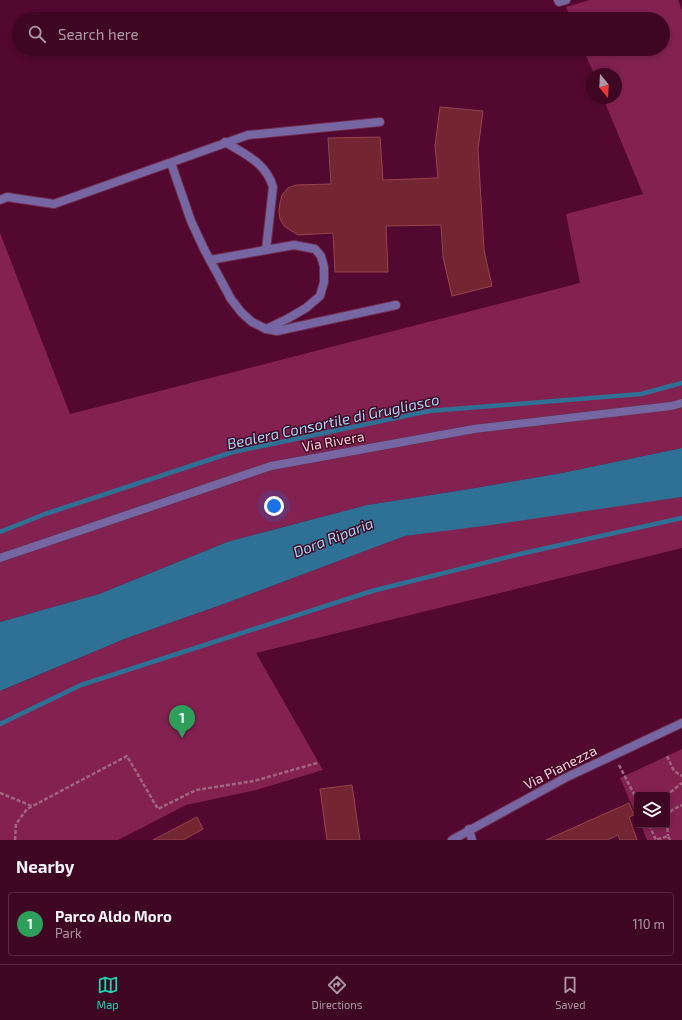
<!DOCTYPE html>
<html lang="en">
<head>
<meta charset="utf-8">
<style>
	:root { --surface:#3e0623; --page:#450f2b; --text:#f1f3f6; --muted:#ad99a6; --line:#572741; --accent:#1ad5b2 }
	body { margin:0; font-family:"Exo 2",sans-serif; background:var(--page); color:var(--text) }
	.controls { position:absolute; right:12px; bottom:12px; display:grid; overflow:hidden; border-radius:4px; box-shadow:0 2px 6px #0003 }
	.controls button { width:36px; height:36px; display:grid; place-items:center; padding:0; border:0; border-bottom:1px solid var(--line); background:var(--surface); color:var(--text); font:20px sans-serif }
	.compass { position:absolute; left:586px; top:68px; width:36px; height:36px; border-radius:50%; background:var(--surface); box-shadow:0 2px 6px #0003; rotate:162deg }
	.you { position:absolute; left:274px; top:506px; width:14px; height:14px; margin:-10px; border:3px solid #fff; border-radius:50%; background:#1a73e8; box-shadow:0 0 0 6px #1a73e833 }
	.badge { display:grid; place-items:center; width:26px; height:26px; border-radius:50%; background:var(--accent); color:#fff; font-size:13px; font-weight:700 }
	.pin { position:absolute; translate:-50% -33px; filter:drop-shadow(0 1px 2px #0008) }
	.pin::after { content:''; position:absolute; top:21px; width:14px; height:12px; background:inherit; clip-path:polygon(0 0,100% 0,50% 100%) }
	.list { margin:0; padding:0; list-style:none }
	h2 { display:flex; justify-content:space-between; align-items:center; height:52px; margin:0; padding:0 16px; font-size:17px }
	h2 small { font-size:13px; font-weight:400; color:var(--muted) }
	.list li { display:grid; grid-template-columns:26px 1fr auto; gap:12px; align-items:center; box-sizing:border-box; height:64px; margin:0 8px 8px; padding:0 8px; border:1px solid var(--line); border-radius:4px }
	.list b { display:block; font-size:15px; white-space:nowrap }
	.list p { margin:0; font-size:13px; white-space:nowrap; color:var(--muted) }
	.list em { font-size:13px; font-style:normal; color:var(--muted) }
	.icon { flex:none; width:22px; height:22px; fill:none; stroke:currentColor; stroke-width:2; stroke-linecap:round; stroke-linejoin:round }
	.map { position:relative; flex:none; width:682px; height:840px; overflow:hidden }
	.search { position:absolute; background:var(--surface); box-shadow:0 2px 6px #0003; left:12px; right:12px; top:12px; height:44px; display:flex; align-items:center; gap:10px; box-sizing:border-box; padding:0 14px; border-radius:22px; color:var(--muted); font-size:15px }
	.sheet { height:124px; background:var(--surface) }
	nav { display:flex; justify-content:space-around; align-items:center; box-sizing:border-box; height:56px; border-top:1px solid var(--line); background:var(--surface); font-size:11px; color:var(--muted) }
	nav a { display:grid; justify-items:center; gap:2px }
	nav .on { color:var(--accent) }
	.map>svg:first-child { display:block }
	.green { fill:#832251 }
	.water { fill:#2f7194 }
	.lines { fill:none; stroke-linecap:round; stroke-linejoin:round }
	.stream { stroke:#2f7194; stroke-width:4.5 }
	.building { fill:#732531; stroke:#97454e }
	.lane-casing { stroke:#702b4e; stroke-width:10 }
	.street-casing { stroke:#702b4e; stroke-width:10 }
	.path { stroke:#a16581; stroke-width:2.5; stroke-dasharray:4 2; stroke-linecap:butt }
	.lane { stroke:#7667a3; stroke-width:8 }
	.street { stroke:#7667a3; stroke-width:8 }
	.labels { text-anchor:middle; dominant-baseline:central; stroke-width:3; stroke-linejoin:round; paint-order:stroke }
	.street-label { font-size:14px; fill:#facddd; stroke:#400924 }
	.water-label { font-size:15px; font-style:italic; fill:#a0d4f3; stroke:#400924 }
</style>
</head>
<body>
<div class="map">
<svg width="682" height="840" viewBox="0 0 682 840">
	<rect width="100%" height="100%" fill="#52082f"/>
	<g class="green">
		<path d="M590,0h88l4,10v438l-120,25 -99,17 -96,15 -140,37 -128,52 -99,28v-389l70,181 510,-131 -14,-69 77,-20 -40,-96h13v-24h-22l-11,-25h80v-30h-92l-5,-12z"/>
		<path d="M682,497v51l-426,105 67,117 -67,20 -70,15 -68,35h-118v-149l3,-1 124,-52 94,-33 184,-69z"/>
		<path d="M682,749v91h-35l-6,-15h26v-30h-30v22l-17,-39z"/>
	</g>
	<path class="water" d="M682,448v49l-191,28 -86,11 -184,69 -94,33 -127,53v-69l99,-28 128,-52 140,-37 96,-15 99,-17z"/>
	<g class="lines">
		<g class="stream">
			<path d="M0,532l45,-18 188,-62 196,-41 212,-17 41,-11"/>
			<path d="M0,724l81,-39 291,-94 148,-37 162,-36"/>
		</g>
	</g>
	<g class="building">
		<path d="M440,107l43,4 -5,38 6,101 8,36 -40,10 -9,-39 -2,-32 -55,1 2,46h-53l-2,-39 -35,2 -14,-9 -4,-7 -1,-8 1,-8 2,-8 6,-7 8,-3 35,-1 -3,-46 52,-1 3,43 55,-2 -3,-32z"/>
		<path d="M352,785l8,55h-33l-7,-51z"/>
		<path d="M629,803l5,12 -5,2 8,23h-17l-2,-5 -11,5h-61z"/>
		<path d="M197,817l6,12 -20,11h-30z"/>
	</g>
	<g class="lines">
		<g class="lane-casing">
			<g id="lane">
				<path d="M558,0l1,2 7,-2"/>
				<path d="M225,142c20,12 41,21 48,45l-7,63"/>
				<path d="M171,163l20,58 13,28 27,50 10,13 11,10 14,7 11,2 119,-26"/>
				<path d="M0,200l7,-3 47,7 194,-69 132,-13"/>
				<path d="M210,260l84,-15 21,4 6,7 3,11v15l-4,14 -14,12 -19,11 -21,10"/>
			</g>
		</g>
		<g class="street-casing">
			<g id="street">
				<path d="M0,558l271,-92 203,-37 197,-23 11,-3"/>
				<path d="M469,829l3,11"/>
				<path d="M452,840l113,-62 117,-55"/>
			</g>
		</g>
		<g class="path">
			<path d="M667,756l7,15 8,5"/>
			<path d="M619,765l18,35"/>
			<path d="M0,793l32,13"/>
			<path d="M667,797l1,-3 14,-11"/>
			<path d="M667,817l5,-7 10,-5"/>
			<path d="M667,822l1,14"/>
			<path d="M649,825l7,15 12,-4 2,4"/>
			<path d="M15,840l1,-16 11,-15 100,-53 31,53 38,-19 58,-9 63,-18"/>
		</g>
		<use href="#lane" class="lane"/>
		<use href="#street" class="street"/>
	</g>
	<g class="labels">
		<g class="street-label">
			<text transform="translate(333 441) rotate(-10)">Via Rivera</text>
			<text transform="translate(560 767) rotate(-27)">Via Pianezza</text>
		</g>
		<g class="water-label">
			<text transform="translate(333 421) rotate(-12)">Bealera Consortile di Grugliasco</text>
			<text transform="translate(333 537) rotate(-21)">Dora Riparia</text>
		</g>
	</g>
</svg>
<div class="controls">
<button><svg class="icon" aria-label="layers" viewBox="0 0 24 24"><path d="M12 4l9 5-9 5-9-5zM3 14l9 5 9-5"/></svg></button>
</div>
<svg class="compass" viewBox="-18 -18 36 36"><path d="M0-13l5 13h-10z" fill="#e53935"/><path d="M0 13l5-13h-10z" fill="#ad99a6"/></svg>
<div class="you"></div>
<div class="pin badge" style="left:182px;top:738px;background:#2e9e5b">1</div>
<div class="search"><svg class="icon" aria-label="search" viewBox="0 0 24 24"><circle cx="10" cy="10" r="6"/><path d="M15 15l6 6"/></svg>Search here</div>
</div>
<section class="sheet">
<h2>Nearby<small></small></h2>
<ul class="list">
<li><span class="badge" style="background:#2e9e5b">1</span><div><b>Parco Aldo Moro</b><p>Park</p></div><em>110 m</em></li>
</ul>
</section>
<nav>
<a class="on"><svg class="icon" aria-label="map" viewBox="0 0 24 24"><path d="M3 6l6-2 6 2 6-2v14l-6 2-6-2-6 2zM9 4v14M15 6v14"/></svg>Map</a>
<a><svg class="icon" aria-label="directions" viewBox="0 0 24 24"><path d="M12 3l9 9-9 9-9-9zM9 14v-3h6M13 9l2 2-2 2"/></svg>Directions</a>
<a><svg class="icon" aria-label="saved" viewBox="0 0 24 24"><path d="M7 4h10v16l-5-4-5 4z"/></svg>Saved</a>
</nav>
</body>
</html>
